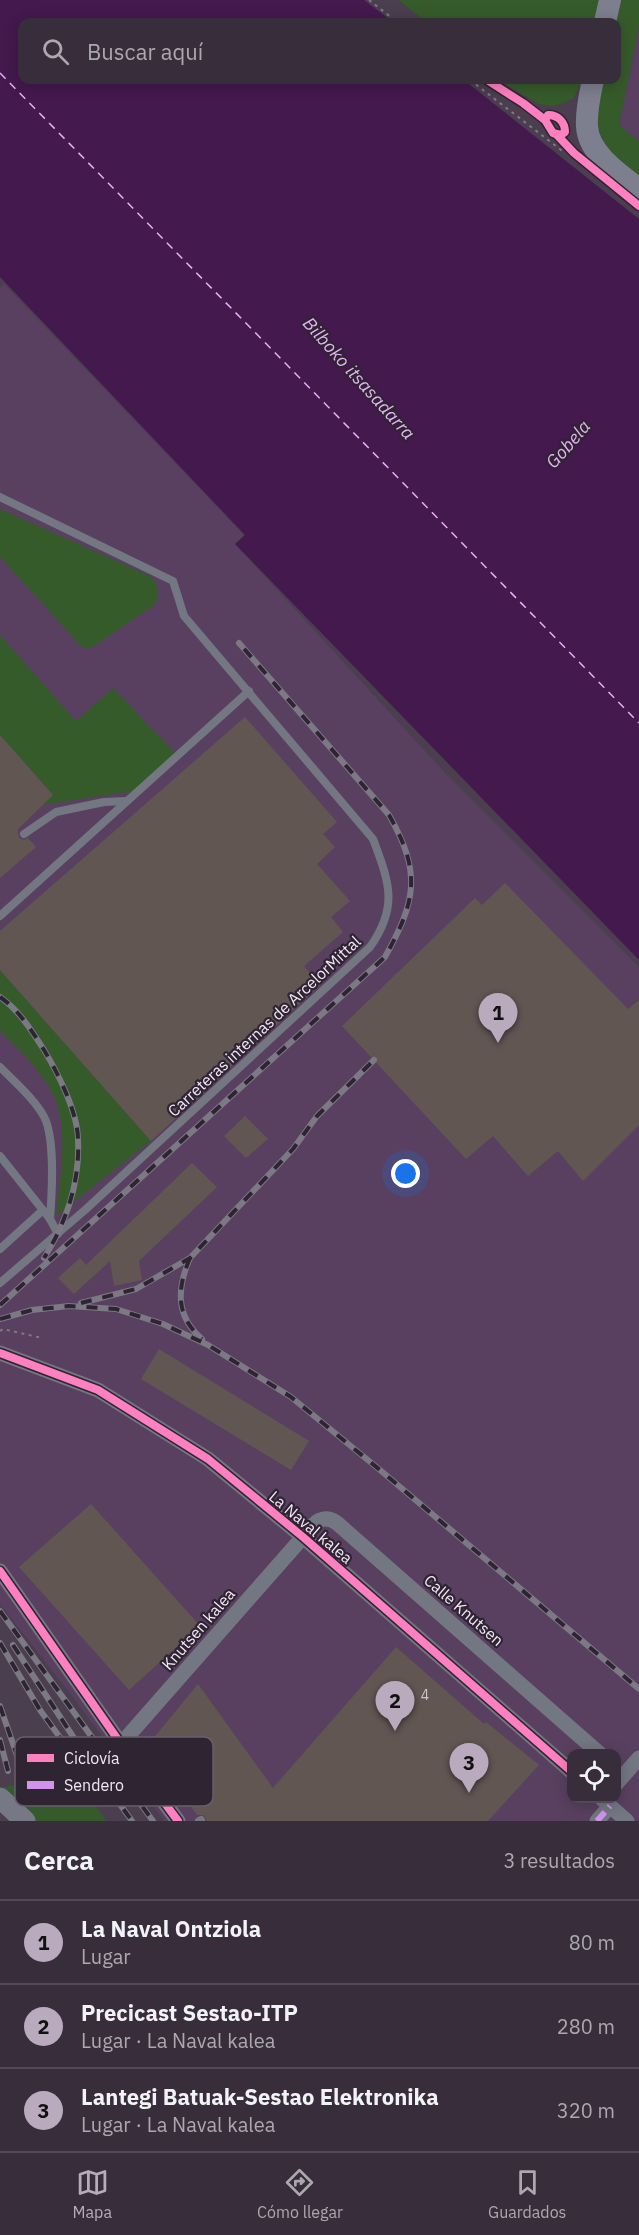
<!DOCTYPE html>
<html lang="es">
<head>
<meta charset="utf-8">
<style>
	:root { --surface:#382e3b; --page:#433a46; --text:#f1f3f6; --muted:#aba8af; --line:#524a55; --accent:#b9abbd }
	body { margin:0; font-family:"IBM Plex Sans",sans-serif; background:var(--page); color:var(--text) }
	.controls { position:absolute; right:18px; bottom:18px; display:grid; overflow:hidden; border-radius:12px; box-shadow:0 3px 15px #0003 }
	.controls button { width:54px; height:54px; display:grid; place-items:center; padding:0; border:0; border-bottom:2px solid var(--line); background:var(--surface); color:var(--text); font:30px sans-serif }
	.you { position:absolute; left:406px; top:1174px; width:21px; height:21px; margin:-15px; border:4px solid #fff; border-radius:50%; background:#1a73e8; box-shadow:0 0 0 9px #1a73e833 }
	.badge { display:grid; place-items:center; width:39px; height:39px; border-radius:50%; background:var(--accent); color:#111; font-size:20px; font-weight:700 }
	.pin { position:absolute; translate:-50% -50px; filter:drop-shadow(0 2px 3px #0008) }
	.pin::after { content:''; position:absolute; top:32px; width:21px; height:18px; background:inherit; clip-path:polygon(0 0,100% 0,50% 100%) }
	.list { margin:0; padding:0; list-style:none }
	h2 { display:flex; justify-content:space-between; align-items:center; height:78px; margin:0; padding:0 24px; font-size:26px }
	h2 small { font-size:20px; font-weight:400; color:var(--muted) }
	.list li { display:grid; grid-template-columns:39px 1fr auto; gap:18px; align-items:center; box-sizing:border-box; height:84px; padding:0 24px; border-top:2px solid var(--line) }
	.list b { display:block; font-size:22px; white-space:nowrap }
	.list p { margin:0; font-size:20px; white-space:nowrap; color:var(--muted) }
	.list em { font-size:20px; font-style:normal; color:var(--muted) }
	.icon { flex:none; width:33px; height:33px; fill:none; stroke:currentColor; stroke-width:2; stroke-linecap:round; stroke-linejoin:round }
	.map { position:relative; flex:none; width:639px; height:1821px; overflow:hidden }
	.search { position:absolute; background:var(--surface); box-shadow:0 3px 15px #0003; left:18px; right:18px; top:18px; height:66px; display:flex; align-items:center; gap:15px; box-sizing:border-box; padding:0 21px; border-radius:12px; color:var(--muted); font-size:22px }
	.sheet { height:330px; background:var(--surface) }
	nav { display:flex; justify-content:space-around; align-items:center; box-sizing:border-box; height:84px; border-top:2px solid var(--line); background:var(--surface); font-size:16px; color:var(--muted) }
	nav a { display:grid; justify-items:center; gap:3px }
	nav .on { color:var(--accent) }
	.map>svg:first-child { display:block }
	.built { fill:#594060; fill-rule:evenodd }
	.green { fill:#365b2b }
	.water { fill:#44194e }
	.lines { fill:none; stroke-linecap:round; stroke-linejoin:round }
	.ferry { stroke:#e7b1f6; stroke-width:1.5; stroke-dasharray:8 6; stroke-linecap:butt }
	.building { fill:#625653 }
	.path { stroke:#7d7c86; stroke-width:2; stroke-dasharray:3 4.5; stroke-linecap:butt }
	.lane { stroke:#737782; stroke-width:8 }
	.street { stroke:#737782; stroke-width:15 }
	.secondary { stroke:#767985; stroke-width:21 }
	.primary { stroke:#7d7f8f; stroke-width:22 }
	.rail-casing { stroke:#7b7984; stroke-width:6 }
	.rail { stroke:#2f2432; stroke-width:4; stroke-dasharray:11; stroke-linecap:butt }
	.quiet { stroke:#d193ec; stroke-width:6; stroke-dasharray:12 6; stroke-linecap:butt }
	.cycleway-casing { stroke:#2f2432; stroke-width:11 }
	.cycleway { stroke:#ff80c0; stroke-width:8 }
	.labels { text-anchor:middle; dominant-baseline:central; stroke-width:4.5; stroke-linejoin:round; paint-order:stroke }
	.number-label { font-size:14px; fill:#d0c2cf }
	.street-label { font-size:16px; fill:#f4e6f8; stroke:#2f2432 }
	.water-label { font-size:18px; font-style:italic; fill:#e7b1f6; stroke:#2f2432 }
	.key { fill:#2f2432; stroke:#6a5e6d; stroke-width:1.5 }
	.key-label { font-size:16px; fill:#f4e6f8 }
</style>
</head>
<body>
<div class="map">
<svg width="639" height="1821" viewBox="0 0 639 1821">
	<rect width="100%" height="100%" fill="#4b3e4f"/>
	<g class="built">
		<path d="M639,27v114l-20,-16z"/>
		<path d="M4,284l240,251 -9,9 212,231 192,192v854h-475l-88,-120 -76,-97v-1316zM572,1754h44v44h-44z"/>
	</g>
	<g class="green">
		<path d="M398,0h201l-4,22h-168z"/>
		<path d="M621,0h18v27l-20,98 20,16v38c-20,-17 -44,-37 -41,-66 1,-11 4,-23 6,-33h12v-58z"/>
		<path d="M498,80h85l-10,19 -19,7 -15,-2z"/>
		<path d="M0,509l150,67 7,9 1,14 -4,6 -63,43 -9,-1 -82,-90z"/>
		<path d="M0,635l76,86 37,-33 62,65 -36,37 -96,15 10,-10 -53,-60z"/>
		<path d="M0,970l151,171 -95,75c4,-38 13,-84 -2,-120 -10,-23 -37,-48 -54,-65z"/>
		<path d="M73,1774l33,47h-76l-30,-33z"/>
	</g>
	<path class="water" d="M0,0h364l29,22h-371v58h442l175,139v741l-404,-416 10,-9 -245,-258z"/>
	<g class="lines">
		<path class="ferry" d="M0,73l639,650"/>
	</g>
	<g class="building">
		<path d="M245,717l92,105 -14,12 12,13 -18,17 33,37 -19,16 12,15 -39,34 16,19 -169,156 -151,-171v-39z"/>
		<path d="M0,735l53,60 -35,34 1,9 5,2 4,-2 8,9 -36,31z"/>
		<path d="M505,883l123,126 11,-9v125l-56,56 -25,-30 -30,25 -35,-40 -27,23 -124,-133 133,-128 7,7z"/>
		<path d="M245,1116l23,23 -22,19 -22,-22z"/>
		<path d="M192,1163l25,24 -78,74 3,19 -28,6 -4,-25 -36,33 -16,-16 22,-20 6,7z"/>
		<path d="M159,1349l150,92 -18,29 -150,-91z"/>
		<path d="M91,1504l109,122 -71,64 -110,-123z"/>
		<path d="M396,1647l88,77 2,-2 53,43 -51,56h-281l-3,-6h-7l-25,-35 3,-5 -1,-4 -5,-2 -4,1 -18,-24 51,-62 75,104z"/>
	</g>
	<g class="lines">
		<g class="path">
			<path d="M369,0l28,22"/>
			<path d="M470,80l95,73"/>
			<path d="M0,1331l3,-2 39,9"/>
		</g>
		<g class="lane">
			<path d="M0,497l173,84 11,35 189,223c16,43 26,67 -3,108l-285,263 -85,73"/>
			<path d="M24,834l32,-22 48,-10 23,-1"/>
			<path d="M0,916l249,-225"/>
			<path d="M0,1067c13,13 39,36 46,54 9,25 6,71 4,98"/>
			<path d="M0,1156l50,63 8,15"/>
			<path d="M0,1249l43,-39"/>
			<path d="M152,1786l17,-11"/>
			<path d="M199,1821l2,-1"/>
		</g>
		<g class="street">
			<path d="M0,1353l98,37 110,69 95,78 269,235"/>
			<path d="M0,1571l121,173 57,77"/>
			<path d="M121,1744l182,-207c10,-12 18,-25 34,-14l263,231"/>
			<path d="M616,1784l23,-26"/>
			<path d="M601,1798l26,23"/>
			<path d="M597,1821l13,-15"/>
		</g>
		<path class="secondary" d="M0,1798l25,23"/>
		<g class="primary">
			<path d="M605,22l5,-22"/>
			<path d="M593,80c-3,14 -7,30 -6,46 1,27 32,48 52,63"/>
		</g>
		<g class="rail-casing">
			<g id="rail">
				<path d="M0,997c19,13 32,34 44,53 14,23 34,63 34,90 2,42 -12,83 -34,118"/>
				<path d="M190,1258c-13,30 -15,58 12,81"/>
				<path d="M81,1303l55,-14 54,-31 103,-109 24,-33 57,-56"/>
				<path d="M0,1305l385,-348c31,-56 37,-84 4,-142l-150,-172"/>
				<path d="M0,1319l32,-9 37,-4 47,3 47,15 45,21 83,52 89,73 259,219"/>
				<path d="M0,1611l153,210"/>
				<path d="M0,1643l40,67 51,70"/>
				<path d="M13,1645l78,119 41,57"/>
				<path d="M0,1706l22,64"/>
				<path d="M0,1740l8,31"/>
			</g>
		</g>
		<use href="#rail" class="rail"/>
		<path class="quiet" d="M597,1821l13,-15"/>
		<g class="cycleway-casing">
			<g id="cycleway">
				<path d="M487,80l36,23 22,17 8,13 8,2 4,-3c0,-10 -7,-17 -17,-17l-3,5"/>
				<path d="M557,135l17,18 65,53"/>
				<path d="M0,1353l98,37 110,69 95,78 269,235"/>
				<path d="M0,1571l121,173 57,77"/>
			</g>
		</g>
		<use href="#cycleway" class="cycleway"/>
	</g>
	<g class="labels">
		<g class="number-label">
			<text x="425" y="1695">4</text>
		</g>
		<g class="street-label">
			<text transform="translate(264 1026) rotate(-43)">Carreteras internas de ArcelorMittal</text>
			<text transform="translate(311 1527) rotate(40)">La Naval kalea</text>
			<text transform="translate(464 1610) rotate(41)">Calle Knutsen</text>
			<text transform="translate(198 1629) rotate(-49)">Knutsen kalea</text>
		</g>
		<g class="water-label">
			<text transform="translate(359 378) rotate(48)">Bilboko itsasadarra</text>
			<text transform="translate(568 444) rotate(-49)">Gobela</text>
		</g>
	</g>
	<rect x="15" y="1737" width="198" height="69" rx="9" class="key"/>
	<rect x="27" y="1754" width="27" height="8" fill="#ff80c0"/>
	<rect x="27" y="1781" width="27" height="8" fill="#d193ec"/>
	<g class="key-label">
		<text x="64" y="1764">Ciclovía</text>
		<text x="64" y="1791">Sendero</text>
	</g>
</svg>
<div class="controls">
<button><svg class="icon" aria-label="locate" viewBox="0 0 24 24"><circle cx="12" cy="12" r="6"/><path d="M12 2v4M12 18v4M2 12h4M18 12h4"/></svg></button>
</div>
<div class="you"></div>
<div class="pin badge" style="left:498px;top:1043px">1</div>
<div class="pin badge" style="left:395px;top:1731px">2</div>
<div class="pin badge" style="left:469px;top:1793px">3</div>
<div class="search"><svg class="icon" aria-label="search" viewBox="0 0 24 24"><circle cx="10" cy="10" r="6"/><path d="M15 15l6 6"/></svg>Buscar aquí</div>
</div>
<section class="sheet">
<h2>Cerca<small>3 resultados</small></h2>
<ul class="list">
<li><span class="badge">1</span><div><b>La Naval Ontziola</b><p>Lugar</p></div><em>80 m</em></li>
<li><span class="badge">2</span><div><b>Precicast Sestao-ITP</b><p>Lugar · La Naval kalea</p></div><em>280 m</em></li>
<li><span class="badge">3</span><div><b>Lantegi Batuak-Sestao Elektronika</b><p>Lugar · La Naval kalea</p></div><em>320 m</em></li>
</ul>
</section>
<nav>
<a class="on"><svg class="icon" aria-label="map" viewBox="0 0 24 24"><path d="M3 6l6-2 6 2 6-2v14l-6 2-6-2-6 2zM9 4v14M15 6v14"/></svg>Mapa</a>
<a><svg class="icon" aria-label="directions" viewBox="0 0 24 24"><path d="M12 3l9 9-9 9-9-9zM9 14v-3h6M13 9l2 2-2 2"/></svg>Cómo llegar</a>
<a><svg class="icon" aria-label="saved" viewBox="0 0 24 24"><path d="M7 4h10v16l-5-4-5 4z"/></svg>Guardados</a>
</nav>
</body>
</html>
